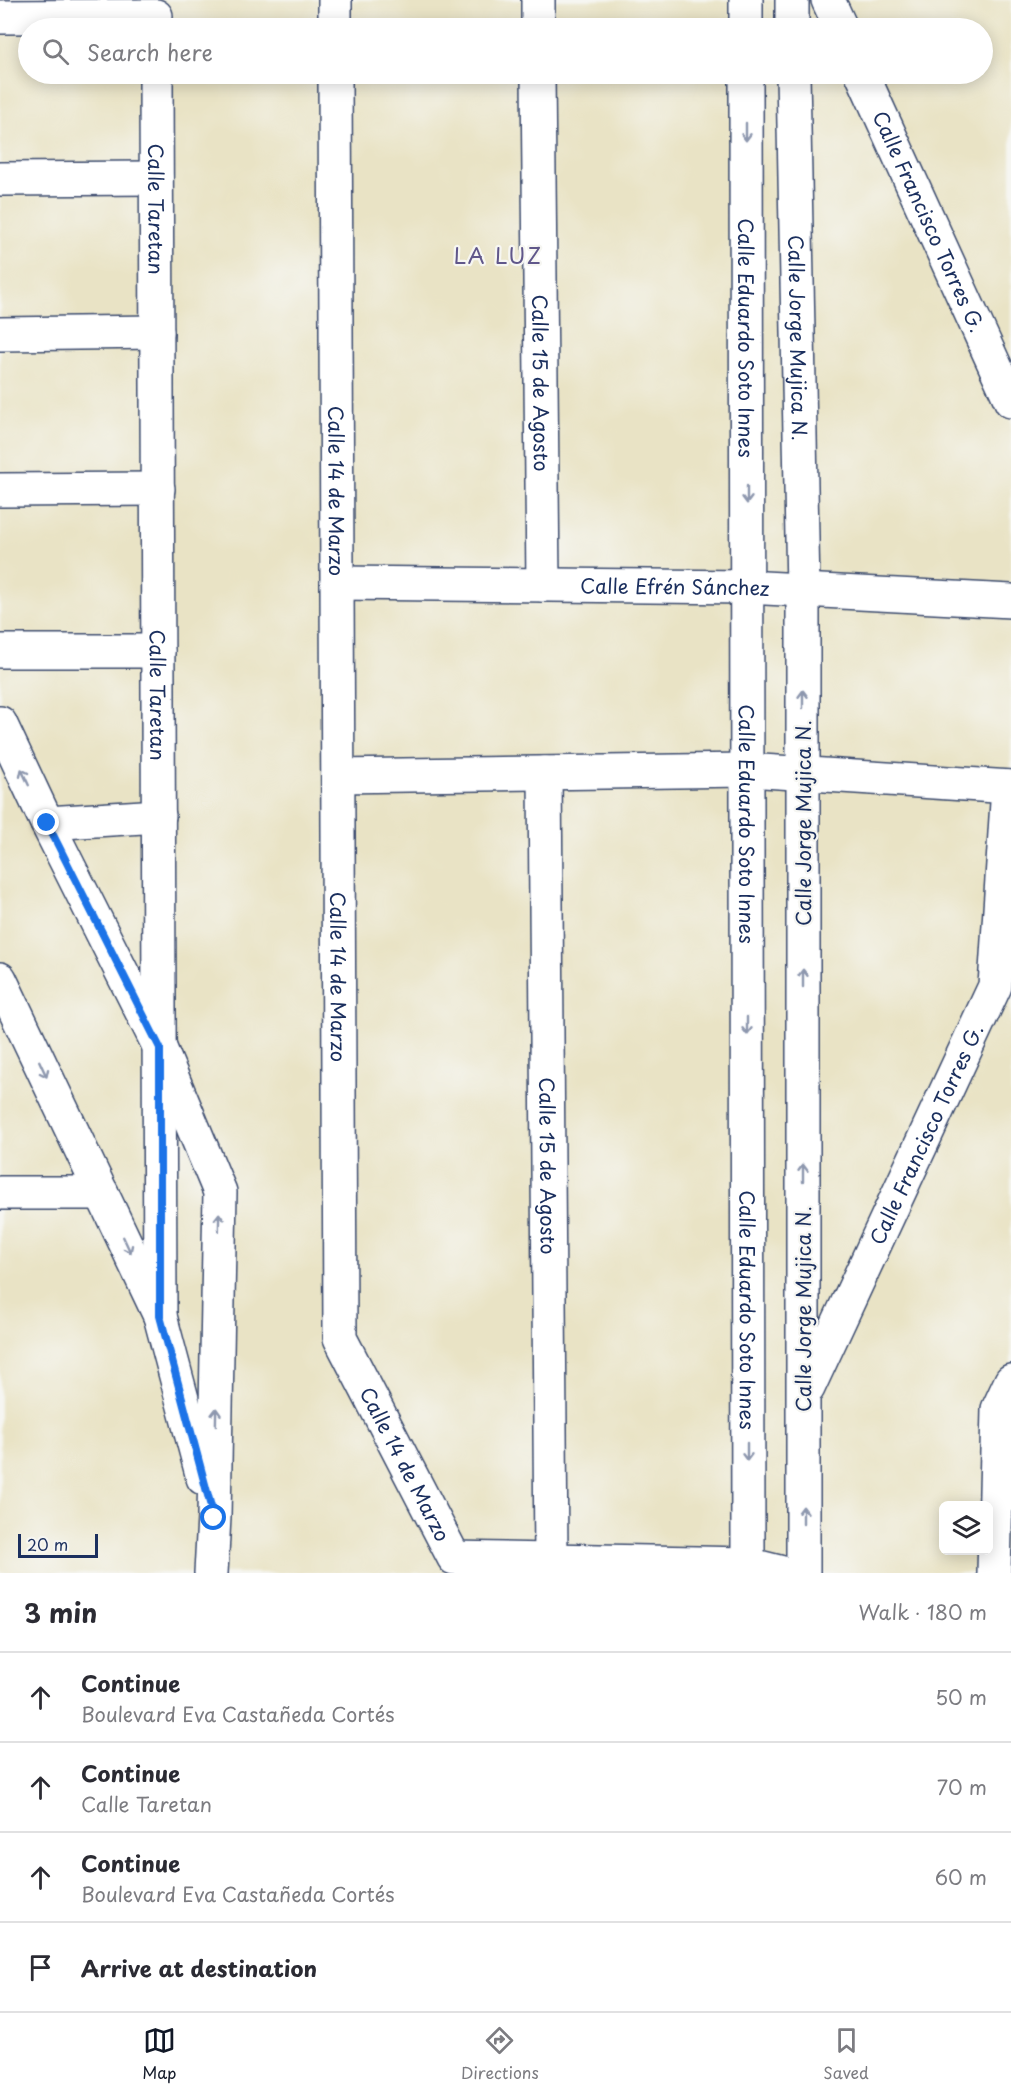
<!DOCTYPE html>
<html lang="en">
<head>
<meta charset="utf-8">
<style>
	:root { --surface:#fff; --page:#f2f2f3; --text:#2b2b33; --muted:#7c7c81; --line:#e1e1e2; --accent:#111827 }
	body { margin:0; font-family:"Playpen Sans",sans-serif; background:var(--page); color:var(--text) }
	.controls { position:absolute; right:18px; bottom:18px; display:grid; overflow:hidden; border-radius:9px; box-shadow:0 3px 15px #0003 }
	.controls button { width:54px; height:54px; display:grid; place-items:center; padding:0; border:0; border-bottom:2px solid var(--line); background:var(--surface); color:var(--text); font:30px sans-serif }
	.scale { position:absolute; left:18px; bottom:15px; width:80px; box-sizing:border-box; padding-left:6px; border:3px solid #1b2f5e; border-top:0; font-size:16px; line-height:21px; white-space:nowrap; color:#1b2f5e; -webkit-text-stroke:4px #f6f6f2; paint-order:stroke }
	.stop { position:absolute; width:18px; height:18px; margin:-14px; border:4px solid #1a73e8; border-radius:50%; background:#fff }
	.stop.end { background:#1a73e8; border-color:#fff; box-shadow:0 2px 6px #0008 }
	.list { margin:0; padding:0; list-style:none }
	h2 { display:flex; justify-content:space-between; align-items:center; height:78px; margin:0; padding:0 24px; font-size:26px }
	h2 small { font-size:20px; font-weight:400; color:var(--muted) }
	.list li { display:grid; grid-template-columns:39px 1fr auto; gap:18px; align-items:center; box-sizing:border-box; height:90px; padding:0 24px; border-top:2px solid var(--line) }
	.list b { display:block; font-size:22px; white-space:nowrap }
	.list p { margin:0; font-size:20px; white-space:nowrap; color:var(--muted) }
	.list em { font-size:20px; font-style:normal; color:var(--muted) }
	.icon { flex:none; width:33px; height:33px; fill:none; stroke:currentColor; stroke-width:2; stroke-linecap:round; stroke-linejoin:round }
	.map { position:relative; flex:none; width:1011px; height:1573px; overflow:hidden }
	.search { position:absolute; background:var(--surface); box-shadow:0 3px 15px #0003; left:18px; right:18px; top:18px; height:66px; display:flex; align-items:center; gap:15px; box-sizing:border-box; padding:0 21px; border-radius:33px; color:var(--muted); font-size:22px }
	.sheet { height:438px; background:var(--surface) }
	nav { display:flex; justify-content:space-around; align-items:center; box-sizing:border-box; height:84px; border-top:2px solid var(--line); background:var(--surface); font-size:16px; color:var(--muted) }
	nav a { display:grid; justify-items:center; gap:3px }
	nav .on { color:var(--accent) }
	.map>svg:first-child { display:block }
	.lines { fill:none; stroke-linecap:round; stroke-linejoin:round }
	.minor-casing { stroke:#3a4a6d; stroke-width:36 }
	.minor { stroke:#fff; stroke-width:33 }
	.oneway { stroke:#8d97ae }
	.route { stroke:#1a73e8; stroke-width:8 }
	.labels { text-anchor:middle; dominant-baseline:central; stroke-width:4.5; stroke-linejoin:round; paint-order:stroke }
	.street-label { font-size:20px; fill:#1b2f5e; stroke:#f6f6f2 }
	.quarter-label { font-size:22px; letter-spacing:1.5px; fill:#60578a; stroke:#f6f6f2 }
</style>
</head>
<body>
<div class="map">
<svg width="1011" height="1573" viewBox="0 0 1011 1573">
	<rect width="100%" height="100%" fill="#f6f6f2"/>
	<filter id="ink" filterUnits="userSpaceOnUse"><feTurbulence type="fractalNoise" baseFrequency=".0167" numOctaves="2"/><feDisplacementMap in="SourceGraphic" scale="12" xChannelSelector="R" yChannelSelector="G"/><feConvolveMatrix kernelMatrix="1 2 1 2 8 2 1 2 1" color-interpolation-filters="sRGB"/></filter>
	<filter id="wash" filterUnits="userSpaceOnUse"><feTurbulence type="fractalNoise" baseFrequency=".008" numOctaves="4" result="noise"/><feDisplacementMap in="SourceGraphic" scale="24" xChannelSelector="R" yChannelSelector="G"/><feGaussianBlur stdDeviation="1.35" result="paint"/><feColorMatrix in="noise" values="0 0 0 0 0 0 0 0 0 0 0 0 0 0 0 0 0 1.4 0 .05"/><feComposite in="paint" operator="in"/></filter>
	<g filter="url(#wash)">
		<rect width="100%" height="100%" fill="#e9e3c5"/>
	</g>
	<g filter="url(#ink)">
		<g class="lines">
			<g class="minor-casing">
				<g id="minor">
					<path d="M335,0v28"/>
					<path d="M538,0v28"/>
					<path d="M746,0v28"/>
					<path d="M792,0v28"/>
					<path d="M828,0l13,28"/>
					<path d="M0,17l156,-1"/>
					<path id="s1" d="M156,74l4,1242"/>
					<path id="s2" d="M335,74l5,1264 114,220 293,6 36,9"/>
					<path id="s3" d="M538,74l5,511"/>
					<path id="s4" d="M746,74l2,1499"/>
					<path id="s5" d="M793,74l10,516v983"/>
					<path id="s6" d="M862,74l149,327"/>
					<path d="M0,179l156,-1"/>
					<path d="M0,334l157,-2"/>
					<path d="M0,490l158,-1"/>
					<path id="s7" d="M337,583l410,4 264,14"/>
					<path d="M0,651h158"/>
					<path d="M0,723l47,100 113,225 60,144 -6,325 -3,56"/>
					<path id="s8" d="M545,773l6,787"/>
					<path d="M338,776l409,-6 264,17"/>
					<path d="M47,823l112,-7"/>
					<path d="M0,979l160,337 43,162"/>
					<path d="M0,1193h102"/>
					<path id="s9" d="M808,1388l187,-402 13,-199"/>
					<path d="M994,1573l4,-164 13,-28"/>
				</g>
			</g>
			<use href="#minor" class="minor"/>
		</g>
		<defs><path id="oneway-shaft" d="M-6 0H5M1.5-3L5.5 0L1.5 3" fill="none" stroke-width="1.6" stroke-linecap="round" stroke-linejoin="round" transform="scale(1.5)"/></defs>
		<g class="oneway">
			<use href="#oneway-shaft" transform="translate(746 132) rotate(90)"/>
			<use href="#oneway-shaft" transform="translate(747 495) rotate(90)"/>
			<use href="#oneway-shaft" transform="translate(803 699) rotate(-90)"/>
			<use href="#oneway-shaft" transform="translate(25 777) rotate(-115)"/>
			<use href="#oneway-shaft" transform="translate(803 978) rotate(-90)"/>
			<use href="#oneway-shaft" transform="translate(747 1026) rotate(90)"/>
			<use href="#oneway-shaft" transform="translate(43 1069) rotate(65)"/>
			<use href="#oneway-shaft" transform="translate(803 1173) rotate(-90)"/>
			<use href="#oneway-shaft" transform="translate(219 1222) rotate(-89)"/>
			<use href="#oneway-shaft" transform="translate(127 1245) rotate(65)"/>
			<use href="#oneway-shaft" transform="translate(216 1417) rotate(-89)"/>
			<use href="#oneway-shaft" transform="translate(747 1452) rotate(90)"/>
			<use href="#oneway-shaft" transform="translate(803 1515) rotate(-90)"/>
		</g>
	</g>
	<g class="lines" filter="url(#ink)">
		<path class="route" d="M47,823l113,225v268l54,202"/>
	</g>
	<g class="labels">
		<g class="street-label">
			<text stroke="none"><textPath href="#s1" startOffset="135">Calle Taretan</textPath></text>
			<text stroke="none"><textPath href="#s6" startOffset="162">Calle Francisco Torres G.</textPath></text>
			<text stroke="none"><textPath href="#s4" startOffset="264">Calle Eduardo Soto Innes</textPath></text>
			<text stroke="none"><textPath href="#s5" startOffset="264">Calle Jorge Mujica N.</textPath></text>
			<text stroke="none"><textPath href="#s3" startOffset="309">Calle 15 de Agosto</textPath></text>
			<text stroke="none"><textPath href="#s2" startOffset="417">Calle 14 de Marzo</textPath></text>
			<text stroke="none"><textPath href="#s7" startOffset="338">Calle Efrén Sánchez</textPath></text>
			<text stroke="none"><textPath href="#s1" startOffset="621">Calle Taretan</textPath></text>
			<text stroke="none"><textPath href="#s4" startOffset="750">Calle Eduardo Soto Innes</textPath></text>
			<text transform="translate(803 823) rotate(-90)">Calle Jorge Mujica N.</text>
			<text stroke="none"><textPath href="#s2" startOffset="903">Calle 14 de Marzo</textPath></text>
			<text stroke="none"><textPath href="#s9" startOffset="280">Calle Francisco Torres G.</textPath></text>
			<text stroke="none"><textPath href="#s8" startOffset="393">Calle 15 de Agosto</textPath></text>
			<text stroke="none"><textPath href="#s4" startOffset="1236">Calle Eduardo Soto Innes</textPath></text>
			<text transform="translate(803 1309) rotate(-90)">Calle Jorge Mujica N.</text>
			<text stroke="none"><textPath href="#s2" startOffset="1406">Calle 14 de Marzo</textPath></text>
		</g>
		<g class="quarter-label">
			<text x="498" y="254">LA LUZ</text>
		</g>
	</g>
</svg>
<div class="controls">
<button><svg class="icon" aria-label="layers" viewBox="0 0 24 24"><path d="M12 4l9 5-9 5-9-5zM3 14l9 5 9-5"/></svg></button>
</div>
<div class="scale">20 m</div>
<div class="stop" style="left:214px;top:1518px"></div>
<div class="stop end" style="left:47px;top:823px"></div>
<div class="search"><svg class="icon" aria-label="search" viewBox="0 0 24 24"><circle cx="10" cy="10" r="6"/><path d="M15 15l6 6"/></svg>Search here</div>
</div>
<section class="sheet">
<h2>3 min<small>Walk · 180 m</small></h2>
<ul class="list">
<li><svg class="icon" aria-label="ahead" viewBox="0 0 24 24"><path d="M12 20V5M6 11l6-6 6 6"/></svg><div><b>Continue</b><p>Boulevard Eva Castañeda Cortés</p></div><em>50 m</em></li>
<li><svg class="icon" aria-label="ahead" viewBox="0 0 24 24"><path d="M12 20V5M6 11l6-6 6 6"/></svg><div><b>Continue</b><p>Calle Taretan</p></div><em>70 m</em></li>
<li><svg class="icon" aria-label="ahead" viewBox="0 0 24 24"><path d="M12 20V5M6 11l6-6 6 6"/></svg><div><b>Continue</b><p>Boulevard Eva Castañeda Cortés</p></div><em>60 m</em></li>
<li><svg class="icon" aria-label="arrive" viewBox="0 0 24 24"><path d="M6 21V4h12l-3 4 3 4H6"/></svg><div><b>Arrive at destination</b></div></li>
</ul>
</section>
<nav>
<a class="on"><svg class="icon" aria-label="map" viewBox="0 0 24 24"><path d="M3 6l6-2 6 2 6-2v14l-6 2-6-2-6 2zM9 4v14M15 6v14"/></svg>Map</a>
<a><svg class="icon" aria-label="directions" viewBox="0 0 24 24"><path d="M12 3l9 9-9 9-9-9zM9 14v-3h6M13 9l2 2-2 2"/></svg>Directions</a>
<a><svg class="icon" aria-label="saved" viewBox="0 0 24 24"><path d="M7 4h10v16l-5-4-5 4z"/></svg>Saved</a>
</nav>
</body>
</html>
